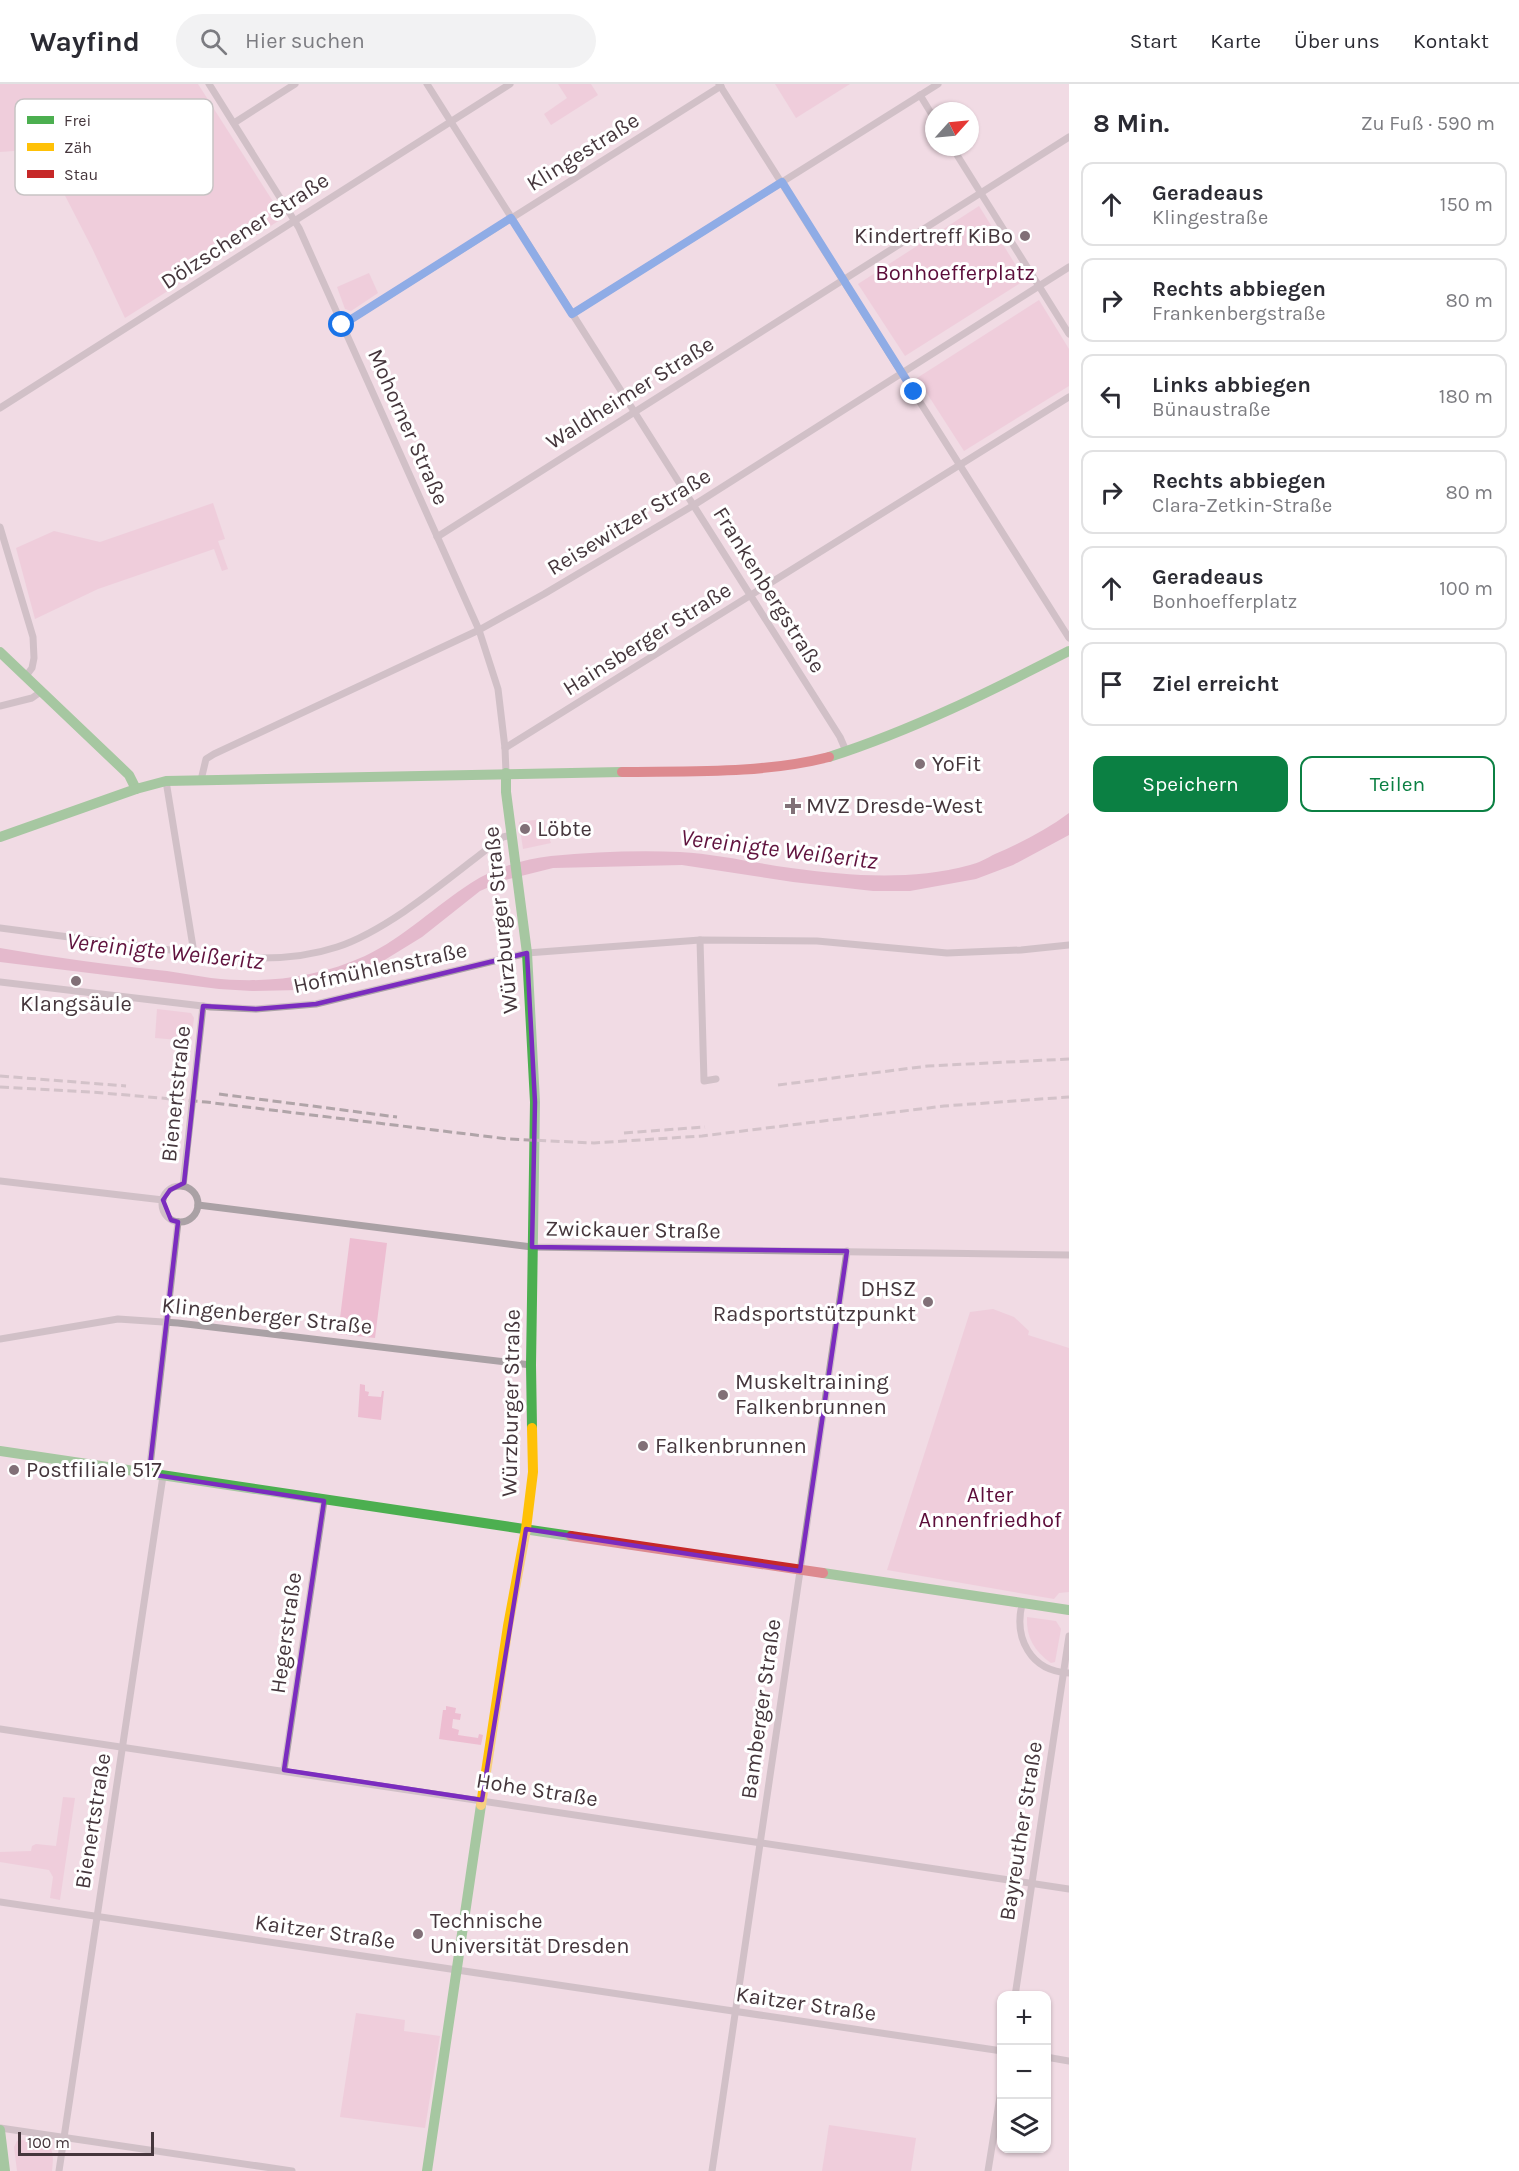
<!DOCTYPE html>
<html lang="de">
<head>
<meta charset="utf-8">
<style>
	:root { --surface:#fff; --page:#f2f2f3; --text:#2b2b33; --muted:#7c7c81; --line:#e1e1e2; --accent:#0b8043 }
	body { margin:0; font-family:Karla,sans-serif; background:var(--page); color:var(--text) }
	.controls { position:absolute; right:18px; bottom:18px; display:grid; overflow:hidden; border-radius:12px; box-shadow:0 2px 4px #0004 }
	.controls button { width:54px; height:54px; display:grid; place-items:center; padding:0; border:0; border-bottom:2px solid var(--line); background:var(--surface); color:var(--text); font:30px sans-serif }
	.compass { position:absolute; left:925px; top:18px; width:54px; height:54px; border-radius:50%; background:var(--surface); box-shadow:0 2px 4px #0004; rotate:63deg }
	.scale { position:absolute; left:18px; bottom:15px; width:136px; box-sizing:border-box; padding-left:6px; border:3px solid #45363c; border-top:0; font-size:16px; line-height:21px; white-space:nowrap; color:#45363c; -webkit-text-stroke:4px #fff; paint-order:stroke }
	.stop { position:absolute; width:18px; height:18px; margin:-14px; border:4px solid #1a73e8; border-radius:50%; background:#fff }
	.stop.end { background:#1a73e8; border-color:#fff; box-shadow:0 2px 6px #0008 }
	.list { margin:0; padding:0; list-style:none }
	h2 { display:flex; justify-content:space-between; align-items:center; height:78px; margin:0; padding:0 24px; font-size:26px }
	h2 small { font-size:20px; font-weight:400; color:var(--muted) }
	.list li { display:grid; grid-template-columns:39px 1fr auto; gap:18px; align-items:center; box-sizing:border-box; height:84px; margin:0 12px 12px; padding:0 12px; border:2px solid var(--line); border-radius:12px }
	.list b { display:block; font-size:22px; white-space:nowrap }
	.list p { margin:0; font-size:20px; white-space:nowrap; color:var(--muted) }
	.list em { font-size:20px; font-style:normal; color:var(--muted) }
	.actions { display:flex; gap:12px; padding:18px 24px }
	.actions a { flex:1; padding:14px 0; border:2px solid var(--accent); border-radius:12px; text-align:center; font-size:21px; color:var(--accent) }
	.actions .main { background:var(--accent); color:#fff }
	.icon { flex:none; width:33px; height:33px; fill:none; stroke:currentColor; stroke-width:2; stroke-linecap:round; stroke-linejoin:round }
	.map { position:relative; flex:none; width:1069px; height:2087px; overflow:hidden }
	header { display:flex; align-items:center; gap:36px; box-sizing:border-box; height:84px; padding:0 30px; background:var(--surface); border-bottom:2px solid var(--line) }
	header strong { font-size:28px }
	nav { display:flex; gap:33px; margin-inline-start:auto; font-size:21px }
	.search { width:420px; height:54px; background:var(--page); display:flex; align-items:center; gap:15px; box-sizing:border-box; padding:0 21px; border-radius:33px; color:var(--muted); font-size:22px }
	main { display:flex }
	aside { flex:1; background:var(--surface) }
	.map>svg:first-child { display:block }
	.green { fill:#edbdd1 }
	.water { fill:#d491b0 }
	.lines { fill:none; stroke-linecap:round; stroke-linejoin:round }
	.street { stroke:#aaa1a5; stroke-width:7 }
	.fast { stroke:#4caf50; stroke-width:10 }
	.slow { stroke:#ffc107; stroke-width:10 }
	.jam { stroke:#c62828; stroke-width:10 }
	.rail { stroke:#b0a4a8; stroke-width:3; stroke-dasharray:9 4.5; stroke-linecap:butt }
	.route { stroke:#1a73e8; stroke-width:8 }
	.marked { fill:none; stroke:#7b2cbf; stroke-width:4.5; stroke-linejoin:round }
	.poi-dot { fill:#817077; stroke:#fff; stroke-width:2 }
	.labels { text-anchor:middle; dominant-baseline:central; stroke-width:6; stroke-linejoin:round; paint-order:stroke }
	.street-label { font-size:22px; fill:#45363c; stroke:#fff }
	.poi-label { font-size:22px; fill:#45363c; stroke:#fff; text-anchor:start }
	.park-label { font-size:22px; fill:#5c0d3a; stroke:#fff }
	.water-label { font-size:24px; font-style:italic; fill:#60133e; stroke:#fff }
	.key { fill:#fff; stroke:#c7c3c4; stroke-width:1.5 }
	.key-label { font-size:16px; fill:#45363c }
</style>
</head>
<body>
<header>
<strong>Wayfind</strong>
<div class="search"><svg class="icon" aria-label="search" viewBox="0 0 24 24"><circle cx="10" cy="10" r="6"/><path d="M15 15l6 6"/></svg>Hier suchen</div>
<nav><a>Start</a><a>Karte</a><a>Über uns</a><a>Kontakt</a></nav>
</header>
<main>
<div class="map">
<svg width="1069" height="2087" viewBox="0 0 1069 2087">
	<rect width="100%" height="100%" fill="#f1dbe4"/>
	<g class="green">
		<path d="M0,0h198l83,130 -1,6 -155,98 -33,-70 -51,-99 -41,3z"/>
		<path d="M558,0h33l7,11 -47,30 -7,-11 23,-16z"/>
		<path d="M775,0h75l-54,34z"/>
		<path d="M979,122l46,74 -120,76 -47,-72z"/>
		<path d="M369,189l9,20 -27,18 -6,-2 -8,-22z"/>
		<path d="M1039,216l30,49v37l-105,65 -47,-73z"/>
		<path d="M213,419l12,36 -7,2 10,28 -6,2 -8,-22 -116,40 -63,30 -19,-71 38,-17 46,11z"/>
		<path d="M542,735l9,24 -28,6 -4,-27z"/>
		<path d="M157,925l34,4 3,5 -3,23 -36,-3z"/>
		<path d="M350,1154l37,5 -12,95 -37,-4z"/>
		<path d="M993,1225l21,8 15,14 -1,4 41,13v244l-10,1 -5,6 -167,-29 83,-258z"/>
		<path d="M360,1300l5,1v6l4,1 -1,4 13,1 1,-6h2l-3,29 -23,-3z"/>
		<path d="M1027,1533l29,4 5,8 -6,33 -4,1c-17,-12 -25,-26 -24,-46z"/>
		<path d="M446,1622l10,2 -1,5 6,1 -1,6 -7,-1 -1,9 7,2 -1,5 20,3 1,-4 4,1 -2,10 -42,-6 4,-29h3z"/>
		<path d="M63,1713l12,1 -15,102 -10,-2 3,-21 -4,-7 -49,-8v-10l31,-1 1,-5 4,-2 20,2z"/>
		<path d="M356,1929l49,7 -1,11 36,5 -15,92 -85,-11z"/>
		<path d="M829,2041l87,13 -5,33h-89z"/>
		<path d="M22,2056c26,3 34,2 30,31h-35l-3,-24 3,-6z"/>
	</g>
	<path class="water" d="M1069,729v22l-56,30 -37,14 -66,12h-37l-80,-9 -111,-17 -129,3 -48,12 -25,11 -58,46 -39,24 -47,20 -36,9 -48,1 -33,-2 -219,-27v-14c56,10 111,17 167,23 15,2 29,5 44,7 53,6 106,0 154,-22 40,-19 70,-50 106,-73 23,-15 53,-24 80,-27 42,-4 87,-6 129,-4 37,2 74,11 111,16 60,8 119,13 179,-3 9,-2 17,-7 25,-11 26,-11 51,-24 74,-41z"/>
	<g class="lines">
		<g class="street">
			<path d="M209,0l90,144 180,402 19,59 7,59 1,25"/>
			<path d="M427,0l413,653 6,14"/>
			<path d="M719,0l350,554"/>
			<path d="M920,11l14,23"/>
			<path d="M234,39l61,-39"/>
			<path d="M952,63l117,187"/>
			<path d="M572,230l366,-230"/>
			<path d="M342,241l379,-239"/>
			<path d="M0,324l510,-324"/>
			<path d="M0,443l33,110 1,21 -2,10 -6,8"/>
			<path d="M437,453l632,-400"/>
			<path d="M0,622l32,-8 10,-7"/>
			<path d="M505,664l564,-351"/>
			<path d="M201,696l5,-21 8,-5 265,-124 65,-36 150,-89 375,-238"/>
			<path d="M166,697l28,172"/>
			<path d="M0,844c51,7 102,13 153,20 62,7 124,19 184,-1 55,-18 120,-76 166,-110l9,-2"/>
			<path d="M700,856l4,141 12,-2"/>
			<path d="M0,898l211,25 45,2 60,-5 211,-51 173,-13 117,1 130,12 74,-3 48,-5"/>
			<path d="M0,1097l163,19"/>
			<path d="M183,1102l20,-180"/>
			<circle cx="180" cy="1120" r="18"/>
			<path d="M198,1121l334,42 537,8"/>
			<path d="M0,1255l118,-20 60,4 353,42"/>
			<path d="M149,1390l29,-252"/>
			<path d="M1022,1520c-8,34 8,67 47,69"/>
			<path d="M0,1645l1069,160"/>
			<path d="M284,1686l40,-269"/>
			<path d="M0,1818l1002,149"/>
			<path d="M1015,1912l54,-360"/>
			<path d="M1046,1973l23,4"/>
			<path d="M0,2044l292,43"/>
			<path d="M59,2087l104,-695"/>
			<path d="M712,2087l135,-920"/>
			<path d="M988,2087l14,-87"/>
		</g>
		<g class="fast">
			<path d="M0,568l129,123 7,14"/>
			<path d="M829,673c84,-27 162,-66 240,-106"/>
			<path d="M506,689v19l21,161 8,149 -4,263 1,63"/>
			<path d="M0,753l136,-48 30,-8 456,-9"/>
			<path d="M0,1367l571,85"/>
			<path d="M823,1489l246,37"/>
			<path d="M0,2046l5,41"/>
			<path d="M427,2087l54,-366"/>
		</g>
		<path class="slow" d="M481,1721l27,-179 18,-97 7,-57 -1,-44"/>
		<g class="jam">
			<path d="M622,688c70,-1 139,2 207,-15"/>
			<path d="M571,1452l252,37"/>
		</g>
		<g class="rail">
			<path d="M0,992l126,10"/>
			<path d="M778,1001l150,-19 141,-7"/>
			<path d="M0,1003l92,5 114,10 302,37 86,4 108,-7 242,-30 125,-9"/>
			<path d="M219,1010l178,23"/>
			<path d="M624,1049l81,-6"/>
		</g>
	</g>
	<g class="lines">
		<path class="route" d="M342,241l169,-107 61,96 210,-132 132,210"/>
	</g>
	<path d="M0 0H1069V2087H0ZM527,869l8,149 -3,145 315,4 -47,320 -274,-42 -44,271 -198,-30 40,-269 -175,-27 29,-252 -7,-2 -8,-20 7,-10 14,-7 19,-177 53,3 60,-5z" fill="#f1dbe4" fill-opacity=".55" fill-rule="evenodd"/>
	<path class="marked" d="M527,869l8,149 -3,145 315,4 -47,320 -274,-42 -44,271 -198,-30 40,-269 -175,-27 29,-252 -7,-2 -8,-20 7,-10 14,-7 19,-177 53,3 60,-5z"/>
	<g class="poi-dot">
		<circle cx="1025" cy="152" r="6"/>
		<circle cx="920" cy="680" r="6"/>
		<path d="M790 713h6v6h6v6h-6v6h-6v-6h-6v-6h6z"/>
		<circle cx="525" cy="745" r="6"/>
		<circle cx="76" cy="897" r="6"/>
		<circle cx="928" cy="1218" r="6"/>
		<circle cx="723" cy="1311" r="6"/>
		<circle cx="643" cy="1362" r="6"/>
		<circle cx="14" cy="1386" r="6"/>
		<circle cx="418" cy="1850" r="6"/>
	</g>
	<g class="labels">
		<g class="street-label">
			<text transform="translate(583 68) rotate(-32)">Klingestraße</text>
			<text transform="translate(245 147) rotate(-33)">Dölzschener Straße</text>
			<text transform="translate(630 309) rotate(-32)">Waldheimer Straße</text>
			<text transform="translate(408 343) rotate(66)">Mohorner Straße</text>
			<text transform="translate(629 438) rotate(-31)">Reisewitzer Straße</text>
			<text transform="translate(769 506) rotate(58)">Frankenbergstraße</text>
			<text transform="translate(647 555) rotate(-32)">Hainsberger Straße</text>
			<text transform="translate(501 836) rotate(-96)">Würzburger Straße</text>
			<text transform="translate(380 884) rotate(-12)">Hofmühlenstraße</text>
			<text transform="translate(176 1010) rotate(-84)">Bienertstraße</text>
			<text transform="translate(633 1146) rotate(1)">Zwickauer Straße</text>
			<text transform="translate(267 1232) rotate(6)">Klingenberger Straße</text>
			<text transform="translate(511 1319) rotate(-89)">Würzburger Straße</text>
			<text transform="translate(286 1549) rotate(-82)">Hegerstraße</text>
			<text transform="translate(761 1625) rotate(-82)">Bamberger Straße</text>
			<text transform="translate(537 1706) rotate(9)">Hohe Straße</text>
			<text transform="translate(93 1737) rotate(-81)">Bienertstraße</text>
			<text transform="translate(1021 1747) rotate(-81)">Bayreuther Straße</text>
			<text transform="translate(325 1848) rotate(8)">Kaitzer Straße</text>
			<text transform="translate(806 1920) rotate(8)">Kaitzer Straße</text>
		</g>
		<g class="poi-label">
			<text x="1013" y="152" text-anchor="end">Kindertreff KiBo</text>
			<text x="932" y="680">YoFit</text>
			<text x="806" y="722">MVZ Dresde-West</text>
			<text x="537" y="745">Löbte</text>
			<text x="76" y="920" text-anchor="middle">Klangsäule</text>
			<text x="916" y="1205" text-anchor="end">DHSZ<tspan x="916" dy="25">Radsportstützpunkt</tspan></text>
			<text x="735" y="1298">Muskeltraining<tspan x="735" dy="25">Falkenbrunnen</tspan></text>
			<text x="655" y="1362">Falkenbrunnen</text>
			<text x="26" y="1386">Postfiliale 517</text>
			<text x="430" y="1837">Technische<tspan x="430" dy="25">Universität Dresden</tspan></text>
		</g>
		<g class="park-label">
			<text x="955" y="189">Bonhoefferplatz</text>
			<text x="990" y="1411">Alter<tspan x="990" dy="25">Annenfriedhof</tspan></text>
		</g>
		<g class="water-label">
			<text transform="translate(779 765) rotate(7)">Vereinigte Weißeritz</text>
			<text transform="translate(165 867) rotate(6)">Vereinigte Weißeritz</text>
		</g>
	</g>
	<rect x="15" y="15" width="198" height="96" rx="9" class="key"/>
	<rect x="27" y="32" width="27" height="8" fill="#4caf50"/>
	<rect x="27" y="59" width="27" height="8" fill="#ffc107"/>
	<rect x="27" y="86" width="27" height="8" fill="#c62828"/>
	<g class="key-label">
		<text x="64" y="42">Frei</text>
		<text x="64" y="69">Zäh</text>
		<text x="64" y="96">Stau</text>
	</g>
</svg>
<div class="controls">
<button>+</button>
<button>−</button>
<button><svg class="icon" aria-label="layers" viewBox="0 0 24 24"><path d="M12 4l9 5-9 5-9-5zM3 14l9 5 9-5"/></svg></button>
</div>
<svg class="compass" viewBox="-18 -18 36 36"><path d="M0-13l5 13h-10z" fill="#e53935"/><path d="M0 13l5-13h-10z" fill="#7c7c81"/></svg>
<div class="scale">100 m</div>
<div class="stop" style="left:342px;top:241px"></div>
<div class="stop end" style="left:914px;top:308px"></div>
</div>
<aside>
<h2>8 Min.<small>Zu Fuß · 590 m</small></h2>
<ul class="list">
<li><svg class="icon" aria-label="ahead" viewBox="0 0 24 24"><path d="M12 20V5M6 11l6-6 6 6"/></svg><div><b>Geradeaus</b><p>Klingestraße</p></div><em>150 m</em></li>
<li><svg class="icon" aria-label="right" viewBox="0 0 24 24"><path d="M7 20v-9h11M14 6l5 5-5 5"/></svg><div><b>Rechts abbiegen</b><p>Frankenbergstraße</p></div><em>80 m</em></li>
<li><svg class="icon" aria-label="left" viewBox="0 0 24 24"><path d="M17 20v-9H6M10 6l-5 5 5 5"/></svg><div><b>Links abbiegen</b><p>Bünaustraße</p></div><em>180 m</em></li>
<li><svg class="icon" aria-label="right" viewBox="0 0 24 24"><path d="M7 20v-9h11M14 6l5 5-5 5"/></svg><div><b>Rechts abbiegen</b><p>Clara-Zetkin-Straße</p></div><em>80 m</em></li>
<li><svg class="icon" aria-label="ahead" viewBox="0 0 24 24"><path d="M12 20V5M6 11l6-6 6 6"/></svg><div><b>Geradeaus</b><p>Bonhoefferplatz</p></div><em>100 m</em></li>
<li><svg class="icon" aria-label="arrive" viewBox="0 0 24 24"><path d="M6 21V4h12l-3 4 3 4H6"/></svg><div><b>Ziel erreicht</b></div></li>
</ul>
<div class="actions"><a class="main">Speichern</a><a>Teilen</a></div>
</aside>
</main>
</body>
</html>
